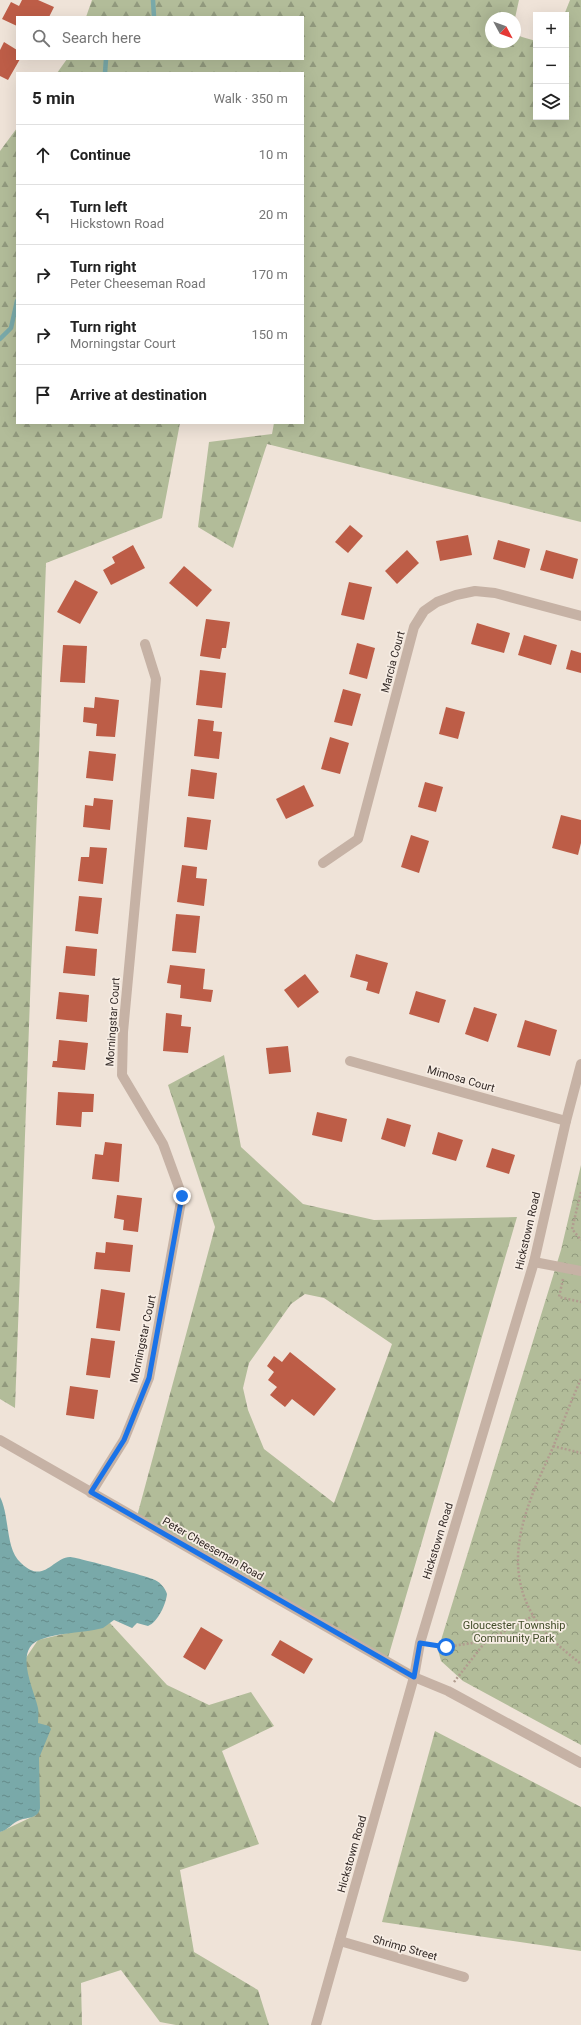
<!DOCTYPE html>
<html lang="en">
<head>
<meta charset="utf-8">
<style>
	:root { --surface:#fff; --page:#f6f6f6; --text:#222; --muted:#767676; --line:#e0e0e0 }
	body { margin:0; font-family:Roboto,sans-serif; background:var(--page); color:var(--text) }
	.controls { position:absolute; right:12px; top:12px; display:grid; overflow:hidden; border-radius:0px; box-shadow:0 4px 16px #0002 }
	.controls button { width:36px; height:36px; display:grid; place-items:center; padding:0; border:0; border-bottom:1px solid var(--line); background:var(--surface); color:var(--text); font:20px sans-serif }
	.compass { position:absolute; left:485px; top:12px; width:36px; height:36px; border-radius:50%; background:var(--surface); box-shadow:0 4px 16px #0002; rotate:131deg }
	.stop { position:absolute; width:12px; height:12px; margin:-9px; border:3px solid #1a73e8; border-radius:50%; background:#fff }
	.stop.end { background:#1a73e8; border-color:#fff; box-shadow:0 1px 4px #0008 }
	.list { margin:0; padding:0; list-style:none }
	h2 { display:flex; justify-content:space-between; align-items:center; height:52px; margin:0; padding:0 16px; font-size:17px }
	h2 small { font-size:13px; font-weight:400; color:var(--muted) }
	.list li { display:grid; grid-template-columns:26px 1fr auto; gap:12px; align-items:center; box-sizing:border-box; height:60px; padding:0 16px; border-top:1px solid var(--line) }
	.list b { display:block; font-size:15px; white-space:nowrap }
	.list p { margin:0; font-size:13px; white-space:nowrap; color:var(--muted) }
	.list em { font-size:13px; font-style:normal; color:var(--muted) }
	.icon { flex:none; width:22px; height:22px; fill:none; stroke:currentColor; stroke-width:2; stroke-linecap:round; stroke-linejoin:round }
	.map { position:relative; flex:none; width:581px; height:2025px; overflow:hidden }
	.search { position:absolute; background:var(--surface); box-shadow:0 4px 16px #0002; left:16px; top:16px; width:288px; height:44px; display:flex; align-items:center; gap:10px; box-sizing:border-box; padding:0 14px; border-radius:0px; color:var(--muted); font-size:15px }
	.panel { position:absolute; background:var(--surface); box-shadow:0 4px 16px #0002; left:16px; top:72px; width:288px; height:352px; border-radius:0px }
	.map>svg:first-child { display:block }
	.forest { fill:url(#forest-firs); fill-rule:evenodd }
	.park { fill:url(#park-crowns) }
	.water { fill:url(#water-ripples) }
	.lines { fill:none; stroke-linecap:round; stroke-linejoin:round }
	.stream { stroke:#79a9a9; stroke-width:4.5 }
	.building { fill:#bd5d47 }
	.path { stroke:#b19c8f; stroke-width:2.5; stroke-dasharray:2 2; stroke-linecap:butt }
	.minor { stroke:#c6b2a5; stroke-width:10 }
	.route { stroke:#1a73e8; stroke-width:5 }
	.labels { text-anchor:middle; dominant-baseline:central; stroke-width:3.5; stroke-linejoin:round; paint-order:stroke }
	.street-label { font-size:11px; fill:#322926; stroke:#f7ede4 }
	.park-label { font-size:11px; fill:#434e2b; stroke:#f7ede4 }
</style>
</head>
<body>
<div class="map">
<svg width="581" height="2025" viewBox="0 0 581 2025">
	<defs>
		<pattern id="forest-firs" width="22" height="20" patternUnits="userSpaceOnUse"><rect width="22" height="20" fill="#b2bc99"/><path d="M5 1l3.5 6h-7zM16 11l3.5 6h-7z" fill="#91997d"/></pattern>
		<pattern id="park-crowns" width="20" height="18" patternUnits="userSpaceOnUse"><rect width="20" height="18" fill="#b2bc99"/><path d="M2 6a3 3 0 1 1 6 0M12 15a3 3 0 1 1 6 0" fill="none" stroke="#91997d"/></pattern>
		<pattern id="water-ripples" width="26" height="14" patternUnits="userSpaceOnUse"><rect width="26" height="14" fill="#79a9a9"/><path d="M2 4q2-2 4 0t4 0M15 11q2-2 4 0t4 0" fill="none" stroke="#648a89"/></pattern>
	</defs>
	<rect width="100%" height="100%" fill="#efe3d8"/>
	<g class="forest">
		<path d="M92,0h427l-4,18h-24v24h24v-7l21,6v76h30v-102h-2l6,-15h11v522l-314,-78 -34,104 -35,-21 11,-85 63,-8 2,-11h29v-350h-246l10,-14h236v-42h-217z"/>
		<path d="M17,128v295h163l-18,95 -116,45 -31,845 -15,-9v-1248z"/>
		<path d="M224,1055l17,92 62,57 71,16 143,-3 -130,444 -251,-141 79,-293 -47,-142zM305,1294l19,4 68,46 -58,159 -70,-54 -16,-39 -5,-22 6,-25 42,-59z"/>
		<path d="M110,1623l57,62 42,20 42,-13 23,34 -52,25 37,93 -79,26 14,82 64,38 11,35h-93l-16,-3 -39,-52 -40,13 1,42h-82v-193l36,-17 -17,-147 19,-28z"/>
		<path d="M435,1731l146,76v144l-199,-29z"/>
	</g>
	<path class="park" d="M581,1165v580l-118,-64 -22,-20 -3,-11 123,-400z"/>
	<path class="water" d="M0,1497c10,19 5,52 21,66 23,22 31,-5 49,-6 5,0 81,20 85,23 6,3 10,8 12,14 -1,10 -9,28 -19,32l-11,-3 -5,5 -18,-8 -11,8 -9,2c-16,3 -36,3 -52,9 -30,9 -8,50 -4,69 1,5 0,10 0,15l11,3 2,3 -12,29 1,50c-2,11 -12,9 -20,12 -8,3 -12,10 -20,12z"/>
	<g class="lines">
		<g class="stream">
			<path d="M153,0l1,17"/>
			<path d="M105,73l1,-14"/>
			<path d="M0,339l11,-11 6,-27"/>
		</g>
	</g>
	<g class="building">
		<path d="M22,0h16l16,7 -5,10h-32v9l-15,-7 9,-17 8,4z"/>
		<path d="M4,42l13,8v9h3l-12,21 -8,-4v-26z"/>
		<path d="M350,525l13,11 -15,17 -13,-11z"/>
		<path d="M468,535l4,20 -32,6 -4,-20z"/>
		<path d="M498,540l32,9 -5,19 -32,-9z"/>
		<path d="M133,545l12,23 -34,17 -8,-15 12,-7 -3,-6z"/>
		<path d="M407,550l12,13 -22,21 -12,-13z"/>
		<path d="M546,550l32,9 -5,20 -33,-9z"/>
		<path d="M184,566l28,24 -15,17 -28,-24z"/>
		<path d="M75,580l23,12 -18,32 -23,-12z"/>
		<path d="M349,582l23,5 -8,33 -23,-5z"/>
		<path d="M206,619l24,3 -4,26h-4l-2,11 -20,-3z"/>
		<path d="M477,623l33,10 -6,20 -33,-9z"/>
		<path d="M524,635l33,10 -6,20 -33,-10z"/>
		<path d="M357,643l18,5 -8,31 -18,-5z"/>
		<path d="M63,645l24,1 -2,37 -25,-1z"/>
		<path d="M571,650l10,3v20l-15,-4z"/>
		<path d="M200,670l26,3 -4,35 -26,-3z"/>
		<path d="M343,689l18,5 -9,32 -18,-4z"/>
		<path d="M95,697l24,3 -4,37 -19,-1 1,-12 -14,-2 1,-15 10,1z"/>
		<path d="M446,707l19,5 -7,27 -19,-5z"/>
		<path d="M198,719l16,2 -1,10 9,1 -3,27 -25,-3z"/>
		<path d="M330,737l19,6 -9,31 -19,-5z"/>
		<path d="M89,751l27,3 -3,27 -27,-3z"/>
		<path d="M191,769l26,4 -3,26 -26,-3z"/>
		<path d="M425,782l18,5 -7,25 -18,-5z"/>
		<path d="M304,785l10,21 -28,13 -10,-20z"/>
		<path d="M94,798l19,2 -3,30 -27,-3 2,-22 8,1z"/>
		<path d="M561,815l20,5v23l-3,12 -26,-7z"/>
		<path d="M187,817l24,3 -4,30 -23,-3z"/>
		<path d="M411,835l18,6 -10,32 -18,-6z"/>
		<path d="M90,847l17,1 -4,36 -25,-3 3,-24h8z"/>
		<path d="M182,865l15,2 -1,11 11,1 -3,27 -27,-4z"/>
		<path d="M79,896l23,2 -4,36 -23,-3z"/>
		<path d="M176,914l24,2 -4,37 -24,-2z"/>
		<path d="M66,946l31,3 -2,27 -32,-3z"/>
		<path d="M356,954l32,9 -9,31 -13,-4 2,-8 -18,-5z"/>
		<path d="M170,965l35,4 -2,20 10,1 -2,12 -31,-4 1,-13 -14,-2z"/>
		<path d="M305,974l14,18 -21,16 -14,-18z"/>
		<path d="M416,991l30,9 -7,23 -30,-9z"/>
		<path d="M59,992l30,3 -2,27 -31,-3z"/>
		<path d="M474,1007l23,7 -9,28 -23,-8z"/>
		<path d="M166,1013l16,2 -1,11 10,1 -3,26 -25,-2z"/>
		<path d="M525,1020l32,10 -7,26 -33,-9z"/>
		<path d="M59,1040l29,3 -3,27 -33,-3 1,-6h4z"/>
		<path d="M288,1046l3,26 -22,2 -3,-26z"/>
		<path d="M58,1092l36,2 -1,18h-11l-1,15 -25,-2z"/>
		<path d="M317,1112l30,7 -5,23 -30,-7z"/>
		<path d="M387,1118l24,7 -6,22 -24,-8z"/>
		<path d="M438,1132l25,8 -7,21 -24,-7z"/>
		<path d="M105,1142l17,2 -3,38 -27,-3 3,-25 8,1z"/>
		<path d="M492,1148l23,7 -6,19 -23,-7z"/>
		<path d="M117,1195l25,3 -4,34 -15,-2 1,-10 -10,-2z"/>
		<path d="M106,1242l27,3 -3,27 -36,-3 2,-17 9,1z"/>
		<path d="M101,1289l24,4 -5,38 -24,-3z"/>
		<path d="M91,1338l24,3 -5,37 -24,-3z"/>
		<path d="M290,1352l46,37 -22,27 -22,-17 -7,8 -15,-12 7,-8 -9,-7 6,-8 -7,-6 7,-10 8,6z"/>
		<path d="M70,1386l28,4 -4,29 -28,-4z"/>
		<path d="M201,1627l22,13 -18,30 -22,-13z"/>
		<path d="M280,1640l33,19 -9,15 -33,-19z"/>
	</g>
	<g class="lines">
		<g class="path">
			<path d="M581,1192l-9,37 9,11"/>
			<path d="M563,1279l-4,18 22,5"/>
			<path d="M581,1379c-11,24 -20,49 -30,73 -24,52 -51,110 -17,165 11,19 30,33 47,47"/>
			<path d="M553,1446l28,7"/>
			<path d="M431,1645l15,2 40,-6"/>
			<path d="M454,1682l32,-41 47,-25"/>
		</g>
		<g class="minor">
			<path d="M323,863l35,-24 56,-212 10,-16 13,-9 19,-7 19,-4 20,2 86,23"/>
			<path d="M350,1061l216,60"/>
			<path d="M534,1262l47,9"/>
			<path d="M0,1440l414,237 34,14 133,72"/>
			<path d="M91,1493l33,-53 25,-62 33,-182 -19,-52 -41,-69 1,-43 33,-353 -11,-35"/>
			<path d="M340,1941l124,36"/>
			<path d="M316,2025l98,-348 6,-34 114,-381 32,-141 15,-57"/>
		</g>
	</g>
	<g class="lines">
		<path class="route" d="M182,1196l-33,182 -25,62 -33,52 323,185 6,-34 26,4"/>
	</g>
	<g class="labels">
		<g class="street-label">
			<text transform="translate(393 662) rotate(-75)">Marcia Court</text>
			<text transform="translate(113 1022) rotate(-86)">Morningstar Court</text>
			<text transform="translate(461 1079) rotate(16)">Mimosa Court</text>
			<text transform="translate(528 1231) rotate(-77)">Hickstown Road</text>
			<text transform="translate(143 1339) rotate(-78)">Morningstar Court</text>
			<text transform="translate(438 1541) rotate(-73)">Hickstown Road</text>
			<text transform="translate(213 1549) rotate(30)">Peter Cheeseman Road</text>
			<text transform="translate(352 1854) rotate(-74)">Hickstown Road</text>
			<text transform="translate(405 1948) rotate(16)">Shrimp Street</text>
		</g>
		<g class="park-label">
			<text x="514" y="1625">Gloucester Township<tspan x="514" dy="13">Community Park</tspan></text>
		</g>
	</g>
</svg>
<div class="controls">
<button>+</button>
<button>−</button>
<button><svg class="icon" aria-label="layers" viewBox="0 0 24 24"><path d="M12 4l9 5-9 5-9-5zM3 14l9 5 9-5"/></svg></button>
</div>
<svg class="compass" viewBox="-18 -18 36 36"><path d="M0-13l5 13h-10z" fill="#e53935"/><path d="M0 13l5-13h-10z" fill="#767676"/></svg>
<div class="stop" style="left:446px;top:1647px"></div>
<div class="stop end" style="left:182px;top:1196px"></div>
<div class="search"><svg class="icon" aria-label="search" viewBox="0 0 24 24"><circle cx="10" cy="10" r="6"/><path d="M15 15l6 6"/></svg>Search here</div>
<section class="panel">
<h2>5 min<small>Walk · 350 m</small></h2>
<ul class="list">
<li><svg class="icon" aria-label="ahead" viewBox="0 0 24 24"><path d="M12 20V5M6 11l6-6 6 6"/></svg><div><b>Continue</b></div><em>10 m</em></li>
<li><svg class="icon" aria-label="left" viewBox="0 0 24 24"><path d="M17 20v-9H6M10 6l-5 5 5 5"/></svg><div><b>Turn left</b><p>Hickstown Road</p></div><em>20 m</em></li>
<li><svg class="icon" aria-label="right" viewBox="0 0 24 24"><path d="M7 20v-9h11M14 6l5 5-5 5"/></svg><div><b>Turn right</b><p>Peter Cheeseman Road</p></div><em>170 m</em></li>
<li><svg class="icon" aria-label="right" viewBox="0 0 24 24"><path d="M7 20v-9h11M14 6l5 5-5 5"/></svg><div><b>Turn right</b><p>Morningstar Court</p></div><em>150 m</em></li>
<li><svg class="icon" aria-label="arrive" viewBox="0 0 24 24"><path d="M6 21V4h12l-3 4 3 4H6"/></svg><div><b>Arrive at destination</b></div></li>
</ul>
</section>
</div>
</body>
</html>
